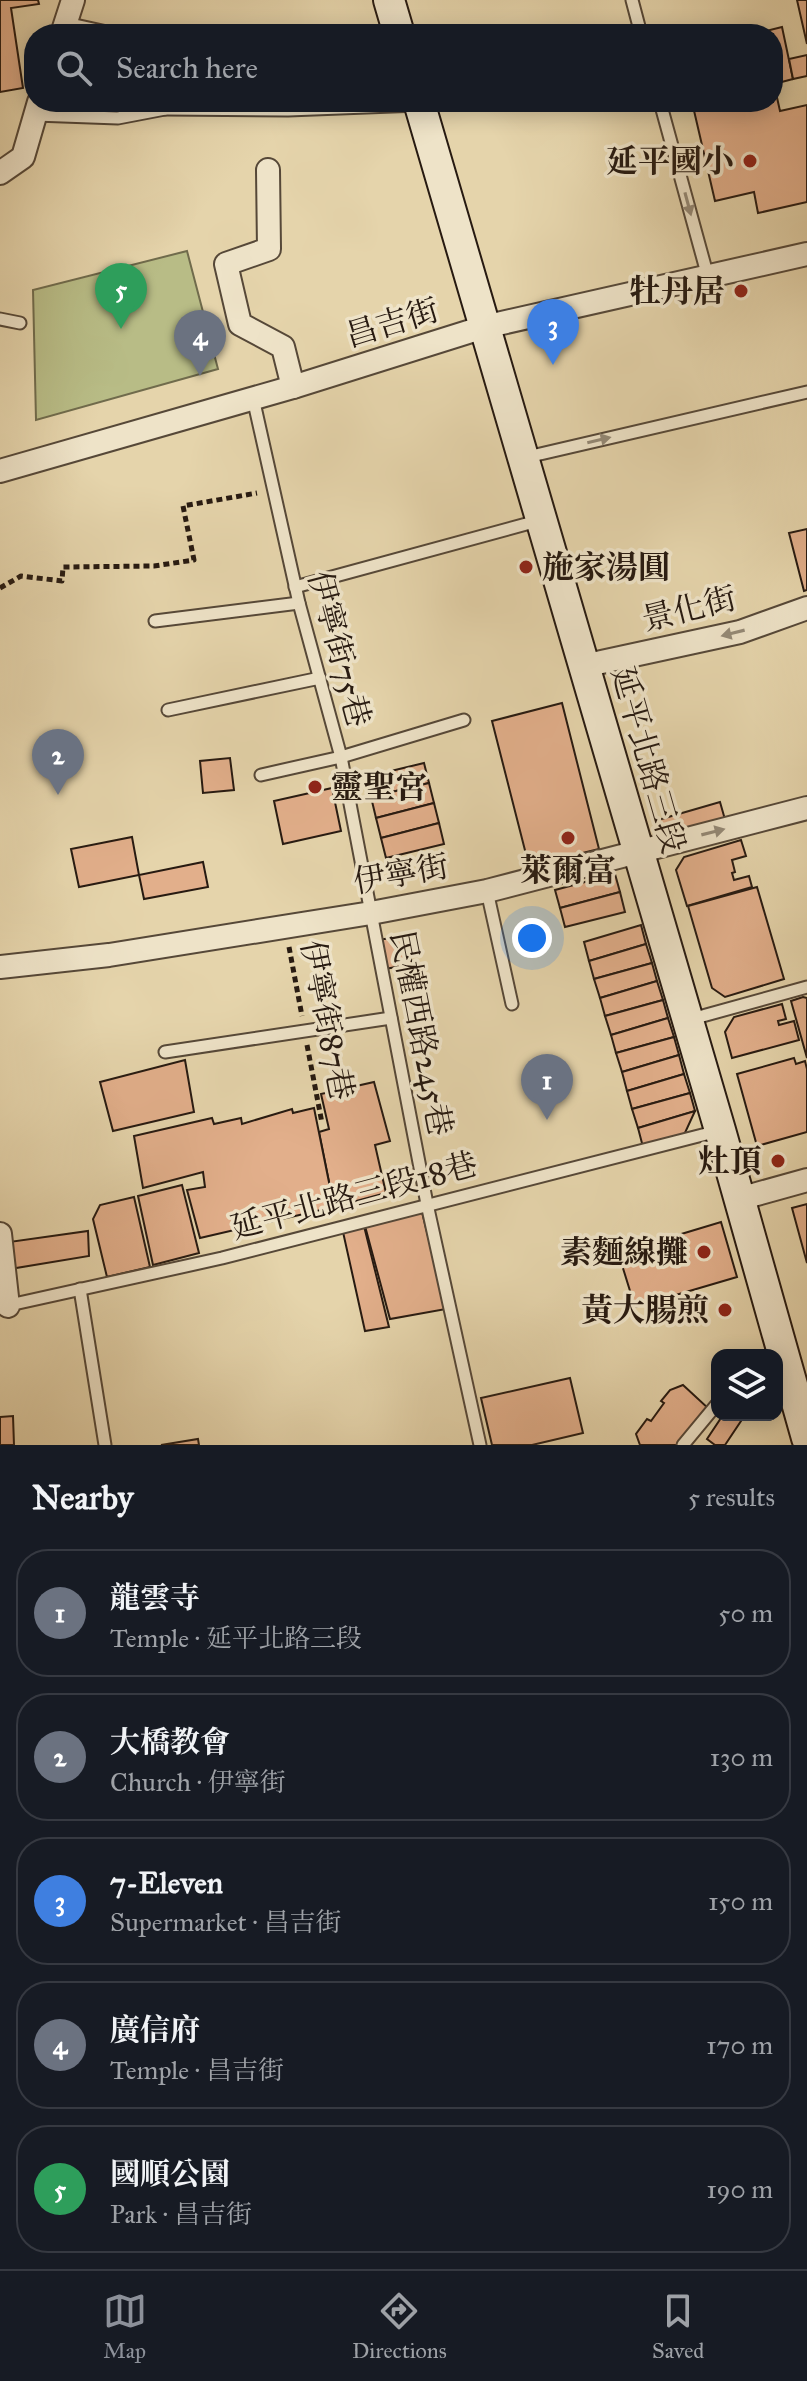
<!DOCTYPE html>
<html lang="en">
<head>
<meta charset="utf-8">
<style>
	:root { --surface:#171b24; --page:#20242c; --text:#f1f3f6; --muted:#9ea1a6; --line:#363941; --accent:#8c9099 }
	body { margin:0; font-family:"IM FELL Great Primer","Noto Serif TC",serif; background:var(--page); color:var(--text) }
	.controls { position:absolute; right:24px; bottom:24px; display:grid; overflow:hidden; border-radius:16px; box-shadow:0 4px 20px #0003 }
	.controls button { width:72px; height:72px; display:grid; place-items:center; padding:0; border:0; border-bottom:2px solid var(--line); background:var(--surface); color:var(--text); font:40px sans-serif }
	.you { position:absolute; left:532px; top:938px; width:28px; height:28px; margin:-20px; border:6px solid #fff; border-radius:50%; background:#1a73e8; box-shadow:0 0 0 12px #1a73e833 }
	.badge { display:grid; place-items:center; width:52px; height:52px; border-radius:50%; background:var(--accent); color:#fff; font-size:26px; font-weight:700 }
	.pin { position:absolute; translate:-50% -66px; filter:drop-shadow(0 2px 4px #0008) }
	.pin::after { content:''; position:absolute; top:42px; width:28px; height:24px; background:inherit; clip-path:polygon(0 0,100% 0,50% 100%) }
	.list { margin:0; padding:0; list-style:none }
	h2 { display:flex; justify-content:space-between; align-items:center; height:104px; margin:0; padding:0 32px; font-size:34px }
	h2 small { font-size:26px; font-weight:400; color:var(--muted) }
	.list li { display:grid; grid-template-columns:52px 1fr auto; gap:24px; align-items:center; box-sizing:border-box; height:128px; margin:0 16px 16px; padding:0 16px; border:2px solid var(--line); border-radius:32px }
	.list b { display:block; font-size:30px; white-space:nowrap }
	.list p { margin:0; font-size:26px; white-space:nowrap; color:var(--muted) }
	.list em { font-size:26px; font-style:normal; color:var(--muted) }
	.icon { flex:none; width:44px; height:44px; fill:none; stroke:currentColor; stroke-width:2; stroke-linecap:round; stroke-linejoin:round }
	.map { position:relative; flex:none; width:807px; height:1445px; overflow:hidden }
	.search { position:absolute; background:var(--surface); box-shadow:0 4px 20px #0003; left:24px; right:24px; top:24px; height:88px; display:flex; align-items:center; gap:20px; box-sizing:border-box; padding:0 28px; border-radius:32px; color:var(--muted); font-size:30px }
	.sheet { height:824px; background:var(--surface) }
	nav { display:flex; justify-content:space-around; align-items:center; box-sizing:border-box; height:112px; border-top:2px solid var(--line); background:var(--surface); font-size:22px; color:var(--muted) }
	nav a { display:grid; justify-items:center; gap:4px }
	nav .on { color:var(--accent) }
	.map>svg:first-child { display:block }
	.green { fill:#b8bc86; stroke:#706b4c; stroke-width:2 }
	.building { fill:#e2af8b; stroke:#271a11; stroke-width:2 }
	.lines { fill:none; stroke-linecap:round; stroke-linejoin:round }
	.lane-casing { stroke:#564838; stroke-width:15 }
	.street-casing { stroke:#564838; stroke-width:26 }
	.secondary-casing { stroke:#271a11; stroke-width:34 }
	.path { stroke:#271a11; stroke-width:5; stroke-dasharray:6 4; stroke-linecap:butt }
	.lane { stroke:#eee3c8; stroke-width:11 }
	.street { stroke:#eee3c8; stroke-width:22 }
	.secondary { stroke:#eee3c8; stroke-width:30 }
	.oneway { fill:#948976 }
	.poi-dot { fill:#8f2418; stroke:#eee3c8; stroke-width:3 }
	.labels { text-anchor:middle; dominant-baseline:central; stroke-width:7; stroke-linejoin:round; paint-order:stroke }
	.poi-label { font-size:32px; font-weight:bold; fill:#271a11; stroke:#eee3c8; text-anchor:end }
	.street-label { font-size:32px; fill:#271a11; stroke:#eee3c8 }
</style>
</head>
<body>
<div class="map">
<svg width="807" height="1445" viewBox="0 0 807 1445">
	<rect width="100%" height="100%" fill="#e5d4ab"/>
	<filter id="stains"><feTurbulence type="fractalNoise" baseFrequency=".0025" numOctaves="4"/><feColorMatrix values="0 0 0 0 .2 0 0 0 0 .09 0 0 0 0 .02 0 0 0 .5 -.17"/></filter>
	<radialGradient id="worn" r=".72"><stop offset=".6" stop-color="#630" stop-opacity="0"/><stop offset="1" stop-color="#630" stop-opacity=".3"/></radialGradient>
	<path class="green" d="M187,251l31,118 -182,51 -3,-130z"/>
	<g class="building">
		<path d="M0,0h38l1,4 -28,4 12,80 -23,4z"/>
		<path d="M797,0h10v44z"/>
		<path d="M782,27l11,52 -19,5 6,27 27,-6v97l-49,11 -4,-21 -39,9 -23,-99h81v-68h-19z"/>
		<path d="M807,55v21l-14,3 -4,-20z"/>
		<path d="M807,529v61l-3,1 -15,-58z"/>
		<path d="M562,703l37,146 -70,17 -37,-145z"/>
		<path d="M230,758l4,32 -31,3 -3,-32z"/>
		<path d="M424,763l5,20 -58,14 -5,-20z"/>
		<path d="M429,783l5,20 -58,15 -5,-21z"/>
		<path d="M332,788l9,43 -58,13 -9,-43z"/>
		<path d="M720,802l6,21 -61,19 -7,-22z"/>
		<path d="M434,803l5,20 -58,15 -5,-20z"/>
		<path d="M439,823l5,21 -58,14 -5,-20z"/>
		<path d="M132,837l7,38 -60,12 -8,-38z"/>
		<path d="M741,840l5,16 -14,4 3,12 -3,1 2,7 15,-4 3,11 -65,19 -11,-36 8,-13z"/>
		<path d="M203,862l5,25 -64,12 -5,-24z"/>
		<path d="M615,874l5,18 -60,16 -5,-18z"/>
		<path d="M757,887l27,92 -59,18 -13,-9 -24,-82z"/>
		<path d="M620,892l5,20 -60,15 -5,-19z"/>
		<path d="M641,925l5,19 -57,17 -5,-19z"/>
		<path d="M406,935l6,29 -27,5 -6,-29z"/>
		<path d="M646,944l6,19 -58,16 -5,-18z"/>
		<path d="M652,963l5,18 -57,17 -6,-19z"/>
		<path d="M657,981l6,19 -58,16 -5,-18z"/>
		<path d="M803,997l4,1v60l-16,-57z"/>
		<path d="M663,1000l5,18 -57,17 -6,-19z"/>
		<path d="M782,1004l4,15 -8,2 1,4 15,-4 5,19 -67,18 -7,-26 9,-15z"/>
		<path d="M668,1018l6,19 -58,16 -5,-18z"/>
		<path d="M674,1037l5,18 -57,17 -6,-19z"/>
		<path d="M679,1055l5,19 -57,17 -5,-19z"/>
		<path d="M794,1058l2,6 9,-3 2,8v63l-50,14 -20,-72z"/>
		<path d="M185,1060l9,52 -81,19 -13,-49z"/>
		<path d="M684,1074l6,19 -58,16 -5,-18z"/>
		<path d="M374,1082l16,59 -15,4 11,48 -52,14 -15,-75 10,-3 -8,-35z"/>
		<path d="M690,1093l5,18 -57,17 -6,-19z"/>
		<path d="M314,1108l20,99 -134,31 -13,-48 18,-3 -2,-15 -60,16 -9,-52 78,-18 2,6 27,-6 1,6 50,-15 1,4z"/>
		<path d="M695,1111l-11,24 -41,12 -5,-19z"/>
		<path d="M182,1185l17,68 -46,12 -15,-69z"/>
		<path d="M134,1197l16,70 -43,10 -14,-58 7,-14z"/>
		<path d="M807,1204v59l-15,-55z"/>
		<path d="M422,1212l24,97 -56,10 -25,-93z"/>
		<path d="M721,1222l16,55 -102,30 -13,-42 59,-18 -3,-12z"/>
		<path d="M364,1226l25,101 -24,4 -22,-99z"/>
		<path d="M88,1231l1,25 -79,13 -1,-27z"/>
		<path d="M570,1378l13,55 -51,12h-40l-11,-47z"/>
		<path d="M683,1385l26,24 -30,36h-39l-4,-11 11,-15 4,2 13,-18 -3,-2 9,-11z"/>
		<path d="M723,1415h22l-20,30h-10l-8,-6z"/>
		<path d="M13,1416l1,29h-14v-28z"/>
		<path d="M198,1439l1,6h-38z"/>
	</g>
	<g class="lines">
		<g class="lane-casing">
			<g id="lane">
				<path d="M632,0l9,34"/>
				<path d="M66,23l50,11"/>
				<path d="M164,102l1,7 123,1 131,-5"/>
				<path d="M660,102l48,175"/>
				<path d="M35,115l83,3 47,-9"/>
				<path d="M0,319l20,4"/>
				<path d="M253,398l46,205 42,154 86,447 53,241"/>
				<path d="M523,458l284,-66"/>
				<path d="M295,587l246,-67"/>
				<path d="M155,621l144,-18"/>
				<path d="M168,710l152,-32"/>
				<path d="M261,775l80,-18 123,-37"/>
				<path d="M487,891l25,113"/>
				<path d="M688,1020l119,-33"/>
				<path d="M165,1052l226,-34"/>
				<path d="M80,1289l25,156"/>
				<path d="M5,1306l217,-48 496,-127"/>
				<path d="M683,1445l34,-41"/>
			</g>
		</g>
		<g class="street-casing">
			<g id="street">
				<path d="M62,34l11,-34"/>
				<path d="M268,170l1,79 -43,15 14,60 43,23 10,40"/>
				<path d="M0,173l23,-16 16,-55"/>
				<path d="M0,471l293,-84 191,-60 323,-73"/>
				<path d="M583,666l157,-34 67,-24"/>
				<path d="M0,967l109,-12 262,-42 116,-22 320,-83"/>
				<path d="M739,1199l68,-19"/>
				<path d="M0,1234l8,72"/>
			</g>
		</g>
		<g class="secondary-casing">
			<g id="secondary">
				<path d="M389,0l10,34"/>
				<path d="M419,102l301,1028 87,308"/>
			</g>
		</g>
		<g class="path">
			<path d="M0,588l21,-12 41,5 1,-14 91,-1 40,-6 -11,-54 74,-13"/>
			<path d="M289,947l13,69"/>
			<path d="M307,1045l15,78"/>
		</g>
		<use href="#lane" class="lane"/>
		<use href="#street" class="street"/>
		<use href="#secondary" class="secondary"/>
	</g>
	<defs><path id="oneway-solid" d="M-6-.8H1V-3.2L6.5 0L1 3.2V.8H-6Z" transform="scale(2)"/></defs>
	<g class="oneway">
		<use href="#oneway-solid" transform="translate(688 204) rotate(75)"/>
		<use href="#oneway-solid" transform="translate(599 440) rotate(-13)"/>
		<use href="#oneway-solid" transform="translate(733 633) rotate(166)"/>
		<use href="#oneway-solid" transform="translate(713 832) rotate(-14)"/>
	</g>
	<g class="poi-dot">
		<circle cx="750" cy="161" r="8"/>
		<circle cx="741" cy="291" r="8"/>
		<circle cx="526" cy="567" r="8"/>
		<circle cx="315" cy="787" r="8"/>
		<circle cx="568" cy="838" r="8"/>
		<circle cx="778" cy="1161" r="8"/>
		<circle cx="704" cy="1252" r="8"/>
		<circle cx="725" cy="1310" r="8"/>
	</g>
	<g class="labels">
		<g class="poi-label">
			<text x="734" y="161">延平國小</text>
			<text x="725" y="291">牡丹居</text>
			<text x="542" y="567" text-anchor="start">施家湯圓</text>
			<text x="331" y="787" text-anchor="start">靈聖宮</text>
			<text x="568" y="870" text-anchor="middle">萊爾富</text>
			<text x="762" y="1161">灶頂</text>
			<text x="688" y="1252">素麵線攤</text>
			<text x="709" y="1310">黃大腸煎</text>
		</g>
		<g class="street-label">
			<text transform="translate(392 323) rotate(-17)">昌吉街</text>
			<text transform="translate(689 609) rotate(-14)">景化街</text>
			<text transform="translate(339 649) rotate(75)">伊寧街75巷</text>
			<text transform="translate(648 760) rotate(74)">延平北路三段</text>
			<text transform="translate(401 874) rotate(-10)">伊寧街</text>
			<text transform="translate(327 1020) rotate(79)">伊寧街87巷</text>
			<text transform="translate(421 1033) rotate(79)">民權西路245巷</text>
			<text transform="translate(354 1196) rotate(-15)">延平北路三段18巷</text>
		</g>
	</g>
	<rect width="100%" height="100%" filter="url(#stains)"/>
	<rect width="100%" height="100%" fill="url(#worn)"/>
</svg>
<div class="controls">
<button><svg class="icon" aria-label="layers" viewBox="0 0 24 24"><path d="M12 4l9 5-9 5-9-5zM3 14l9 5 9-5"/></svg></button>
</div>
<div class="you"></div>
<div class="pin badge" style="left:547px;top:1120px;background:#6b7280">1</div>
<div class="pin badge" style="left:58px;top:795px;background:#6b7280">2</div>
<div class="pin badge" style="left:553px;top:365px;background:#3f7fe0">3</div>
<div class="pin badge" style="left:200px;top:376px;background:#6b7280">4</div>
<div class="pin badge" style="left:121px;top:329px;background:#2e9e5b">5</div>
<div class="search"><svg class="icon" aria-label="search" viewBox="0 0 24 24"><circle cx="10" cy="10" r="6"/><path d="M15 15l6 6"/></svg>Search here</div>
</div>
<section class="sheet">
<h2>Nearby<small>5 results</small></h2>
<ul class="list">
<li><span class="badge" style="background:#6b7280">1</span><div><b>龍雲寺</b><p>Temple · 延平北路三段</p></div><em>50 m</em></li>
<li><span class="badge" style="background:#6b7280">2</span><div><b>大橋教會</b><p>Church · 伊寧街</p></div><em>130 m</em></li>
<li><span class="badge" style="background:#3f7fe0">3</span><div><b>7-Eleven</b><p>Supermarket · 昌吉街</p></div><em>150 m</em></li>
<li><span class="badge" style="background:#6b7280">4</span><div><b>廣信府</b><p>Temple · 昌吉街</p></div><em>170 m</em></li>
<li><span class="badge" style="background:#2e9e5b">5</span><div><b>國順公園</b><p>Park · 昌吉街</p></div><em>190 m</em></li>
</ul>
</section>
<nav>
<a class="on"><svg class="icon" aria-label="map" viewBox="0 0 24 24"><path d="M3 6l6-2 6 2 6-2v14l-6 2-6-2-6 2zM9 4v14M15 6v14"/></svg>Map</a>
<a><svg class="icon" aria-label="directions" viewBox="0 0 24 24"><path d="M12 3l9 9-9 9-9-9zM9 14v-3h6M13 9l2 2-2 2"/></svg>Directions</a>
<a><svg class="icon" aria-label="saved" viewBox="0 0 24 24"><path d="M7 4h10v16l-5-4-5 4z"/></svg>Saved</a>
</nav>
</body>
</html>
